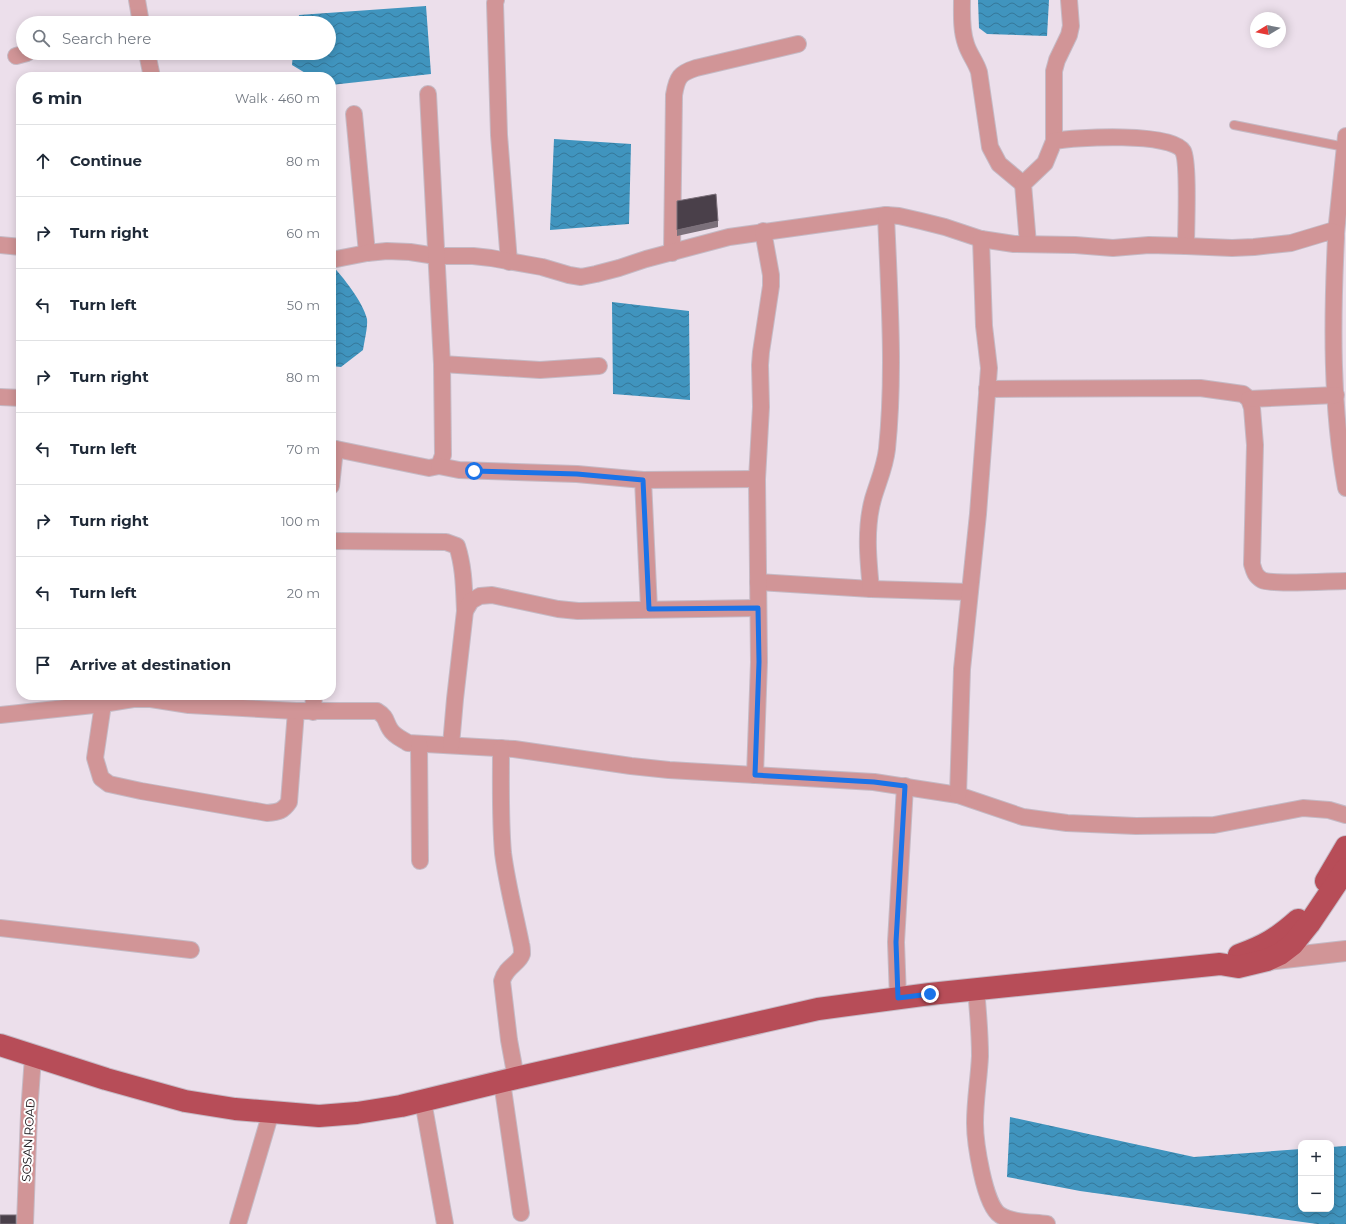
<!DOCTYPE html>
<html lang="en">
<head>
<meta charset="utf-8">
<style>
	:root { --surface:#fff; --page:#f6f6f7; --text:#1f2937; --muted:#747a83; --line:#e0e1e3 }
	body { margin:0; font-family:Montserrat,sans-serif; background:var(--page); color:var(--text) }
	.controls { position:absolute; right:12px; bottom:12px; display:grid; overflow:hidden; border-radius:8px; box-shadow:0 2px 10px #0003 }
	.controls button { width:36px; height:36px; display:grid; place-items:center; padding:0; border:0; border-bottom:1px solid var(--line); background:var(--surface); color:var(--text); font:20px sans-serif }
	.compass { position:absolute; left:1250px; top:12px; width:36px; height:36px; border-radius:50%; background:var(--surface); box-shadow:0 2px 10px #0003; rotate:260deg }
	.stop { position:absolute; width:12px; height:12px; margin:-9px; border:3px solid #1a73e8; border-radius:50%; background:#fff }
	.stop.end { background:#1a73e8; border-color:#fff; box-shadow:0 1px 4px #0008 }
	.list { margin:0; padding:0; list-style:none }
	h2 { display:flex; justify-content:space-between; align-items:center; height:52px; margin:0; padding:0 16px; font-size:17px }
	h2 small { font-size:13px; font-weight:400; color:var(--muted) }
	.list li { display:grid; grid-template-columns:26px 1fr auto; gap:12px; align-items:center; box-sizing:border-box; height:72px; padding:0 16px; border-top:1px solid var(--line) }
	.list b { display:block; font-size:15px; white-space:nowrap }
	.list em { font-size:13px; font-style:normal; color:var(--muted) }
	.icon { flex:none; width:22px; height:22px; fill:none; stroke:currentColor; stroke-width:2; stroke-linecap:round; stroke-linejoin:round }
	.map { position:relative; flex:none; width:1346px; height:1224px; overflow:hidden }
	.search { position:absolute; background:var(--surface); box-shadow:0 2px 10px #0003; left:16px; top:16px; width:320px; height:44px; display:flex; align-items:center; gap:10px; box-sizing:border-box; padding:0 14px; border-radius:22px; color:var(--muted); font-size:15px }
	.panel { position:absolute; background:var(--surface); box-shadow:0 2px 10px #0003; left:16px; top:72px; width:320px; height:628px; border-radius:16px }
	.map>svg:first-child { display:block }
	.water { fill:url(#water-waves) }
	.lines { fill:none; stroke-linecap:round; stroke-linejoin:round }
	.service-casing { stroke:#c5bac5; stroke-width:10 }
	.minor-casing { stroke:#c5bac5; stroke-width:18 }
	.tertiary-casing { stroke:#c5bac5; stroke-width:22 }
	.primary-casing { stroke:#c5bac5; stroke-width:24 }
	.service { stroke:#d19597; stroke-width:8 }
	.minor { stroke:#d19597; stroke-width:16 }
	.tertiary { stroke:#d19597; stroke-width:20 }
	.primary { stroke:#b74d58; stroke-width:22 }
	.shaded-wall { fill:#7b707a }
	.building { fill:#4a404a; stroke:#7b707a }
	.route { stroke:#1a73e8; stroke-width:5 }
	.labels { text-anchor:middle; dominant-baseline:central; stroke-width:4; stroke-linejoin:round; paint-order:stroke }
	.street-label { font-size:12px; fill:#161216; stroke:#fff }
</style>
</head>
<body>
<div class="map">
<svg width="1346" height="1224" viewBox="0 0 1346 1224">
	<defs>
		<pattern id="water-waves" width="16" height="10" patternUnits="userSpaceOnUse"><rect width="16" height="10" fill="#4094be"/><path d="M0 5q4-4 8 0t8 0" fill="none" stroke="#357799"/></pattern>
	</defs>
	<rect width="100%" height="100%" fill="#ecdfeb"/>
	<g class="water">
		<path d="M978,0h71l-2,36 -60,-2 -8,-6z"/>
		<path d="M426,6l5,68 -100,11v-8h-19l-20,-12 1,-12h36v-30h-31l1,-8z"/>
		<path d="M554,139l77,5 -2,80 -79,6z"/>
		<path d="M331,264c12,13 32,38 36,55 1,8 -3,23 -4,31l-22,17 -10,-1z"/>
		<path d="M612,302l77,9 1,89 -77,-6z"/>
		<path d="M1010,1117l184,40 107,-8v60h30v-62l15,-1v78h-29l-237,-33 -73,-14z"/>
	</g>
	<g class="lines">
		<g class="service-casing">
			<path id="service" d="M1234,125l111,22"/>
		</g>
		<g class="minor-casing">
			<g id="minor">
				<path d="M137,0l4,23"/>
				<path d="M496,0l-1,3 4,132 10,127"/>
				<path d="M962,0c0,14 -1,30 4,44 3,10 10,18 13,28l11,75 9,17 24,20"/>
				<path d="M147,53l5,24"/>
				<path d="M16,56l11,-3"/>
				<path d="M354,114l13,139"/>
				<path d="M1054,141v-70l3,-11 12,-25 2,-9 -2,-26"/>
				<path d="M1336,233l10,-97"/>
				<path d="M1028,244l-5,-60 22,-21 9,-22c21,-4 119,-9 129,10 6,11 3,78 3,95"/>
				<path d="M0,245l21,2"/>
				<path d="M672,253l2,-158c3,-18 6,-22 22,-27l102,-24"/>
				<path d="M331,260l36,-7 20,-2 23,1 26,4h37l18,2 51,9 27,8 12,2 15,-3 23,-6 27,-9 83,-22 157,-22 13,1 22,5 24,6 36,12 33,5 61,1 38,3 36,-3 37,1 46,2 22,-1 37,-4 40,-12 5,2v5c-4,83 -5,168 10,250"/>
				<path d="M442,364l98,6 59,-4"/>
				<path d="M987,389l213,-1 43,6 6,5 3,9 3,37 -3,119c2,7 3,12 10,16 10,5 69,1 84,1"/>
				<path d="M0,397l21,1"/>
				<path d="M1249,399l87,-4"/>
				<path d="M331,448l98,20 10,-2 4,-11 -1,-91 -14,-270"/>
				<path d="M439,466l20,4 118,4 66,6 6,129"/>
				<path d="M643,480l114,-1"/>
				<path d="M331,486l4,-37"/>
				<path d="M331,541l115,1 11,4c7,21 7,43 8,65"/>
				<path d="M758,582l113,7 98,3"/>
				<path d="M871,589c-3,-30 -6,-61 2,-90 5,-17 12,-32 14,-50 8,-78 2,-156 -1,-234"/>
				<path d="M103,704l-8,54 6,20 8,6 32,7 126,22c12,-1 16,-2 22,-11l7,-91"/>
				<path d="M313,712l1,-17"/>
				<path d="M0,715l103,-11 30,-5h18l38,6 107,6h81c10,6 8,10 13,18 4,7 12,10 18,14l106,6 117,17 38,4 205,12 84,13 65,22 44,6 69,3 78,-1 89,-17 26,2 17,5"/>
				<path d="M419,744l1,117"/>
				<path d="M451,745l4,-46 10,-88 6,-10 9,-5 12,-1 66,14 20,2 180,-3"/>
				<path d="M501,748c0,35 -1,70 2,105 4,31 12,61 18,91 1,3 1,7 1,10 -3,10 -16,12 -20,27l7,59 7,38"/>
				<path d="M755,775l4,-113 -2,-183 4,-72 -1,-42 1,-13 10,-66v-11l-8,-44"/>
				<path d="M958,795l4,-126 16,-155 11,-146 -5,-42 -3,-87"/>
				<path d="M0,928l191,22"/>
				<path d="M976,989c2,22 4,44 4,67 -1,22 -5,44 -5,67 0,18 9,82 25,92 13,8 32,7 47,9"/>
				<path d="M898,998l-2,-56 9,-156"/>
				<path d="M502,1082l19,131"/>
				<path d="M423,1101l22,123"/>
				<path d="M25,1224l4,-111 4,-56"/>
				<path d="M238,1224l33,-112"/>
			</g>
		</g>
		<g class="tertiary-casing">
			<path id="tertiary" d="M1267,960l79,-9"/>
		</g>
		<g class="primary-casing">
			<g id="primary">
				<path d="M1326,881l20,-34"/>
				<path d="M1239,955c25,-9 39,-17 59,-35"/>
				<path d="M0,1045l106,34 79,22 50,8 84,7 38,-3 44,-7 115,-28 302,-69 112,-15 290,-30 18,3 29,-7 13,-6 13,-10 16,-20 37,-55"/>
			</g>
		</g>
		<use href="#service" class="service"/>
		<use href="#minor" class="minor"/>
		<use href="#tertiary" class="tertiary"/>
		<use href="#primary" class="primary"/>
	</g>
	<path class="shaded-wall" d="M718,221v6l-41,9v-6z"/>
	<g class="building">
		<path d="M716,194l2,27 -41,9v-29z"/>
		<rect x="0" y="1215" width="16" height="9"/>
	</g>
	<g class="lines">
		<path class="route" d="M474,471l103,3 66,6 6,129 109,-1 1,54 -4,113 119,7 31,4 -9,156 2,56 32,-4"/>
	</g>
	<g class="labels">
		<g class="street-label">
			<text transform="translate(28 1140) rotate(-87)">SOSAN ROAD</text>
		</g>
	</g>
</svg>
<div class="controls">
<button>+</button>
<button>−</button>
</div>
<svg class="compass" viewBox="-18 -18 36 36"><path d="M0-13l5 13h-10z" fill="#e53935"/><path d="M0 13l5-13h-10z" fill="#747a83"/></svg>
<div class="stop" style="left:474px;top:471px"></div>
<div class="stop end" style="left:930px;top:994px"></div>
<div class="search"><svg class="icon" aria-label="search" viewBox="0 0 24 24"><circle cx="10" cy="10" r="6"/><path d="M15 15l6 6"/></svg>Search here</div>
<section class="panel">
<h2>6 min<small>Walk · 460 m</small></h2>
<ul class="list">
<li><svg class="icon" aria-label="ahead" viewBox="0 0 24 24"><path d="M12 20V5M6 11l6-6 6 6"/></svg><div><b>Continue</b></div><em>80 m</em></li>
<li><svg class="icon" aria-label="right" viewBox="0 0 24 24"><path d="M7 20v-9h11M14 6l5 5-5 5"/></svg><div><b>Turn right</b></div><em>60 m</em></li>
<li><svg class="icon" aria-label="left" viewBox="0 0 24 24"><path d="M17 20v-9H6M10 6l-5 5 5 5"/></svg><div><b>Turn left</b></div><em>50 m</em></li>
<li><svg class="icon" aria-label="right" viewBox="0 0 24 24"><path d="M7 20v-9h11M14 6l5 5-5 5"/></svg><div><b>Turn right</b></div><em>80 m</em></li>
<li><svg class="icon" aria-label="left" viewBox="0 0 24 24"><path d="M17 20v-9H6M10 6l-5 5 5 5"/></svg><div><b>Turn left</b></div><em>70 m</em></li>
<li><svg class="icon" aria-label="right" viewBox="0 0 24 24"><path d="M7 20v-9h11M14 6l5 5-5 5"/></svg><div><b>Turn right</b></div><em>100 m</em></li>
<li><svg class="icon" aria-label="left" viewBox="0 0 24 24"><path d="M17 20v-9H6M10 6l-5 5 5 5"/></svg><div><b>Turn left</b></div><em>20 m</em></li>
<li><svg class="icon" aria-label="arrive" viewBox="0 0 24 24"><path d="M6 21V4h12l-3 4 3 4H6"/></svg><div><b>Arrive at destination</b></div></li>
</ul>
</section>
</div>
</body>
</html>
